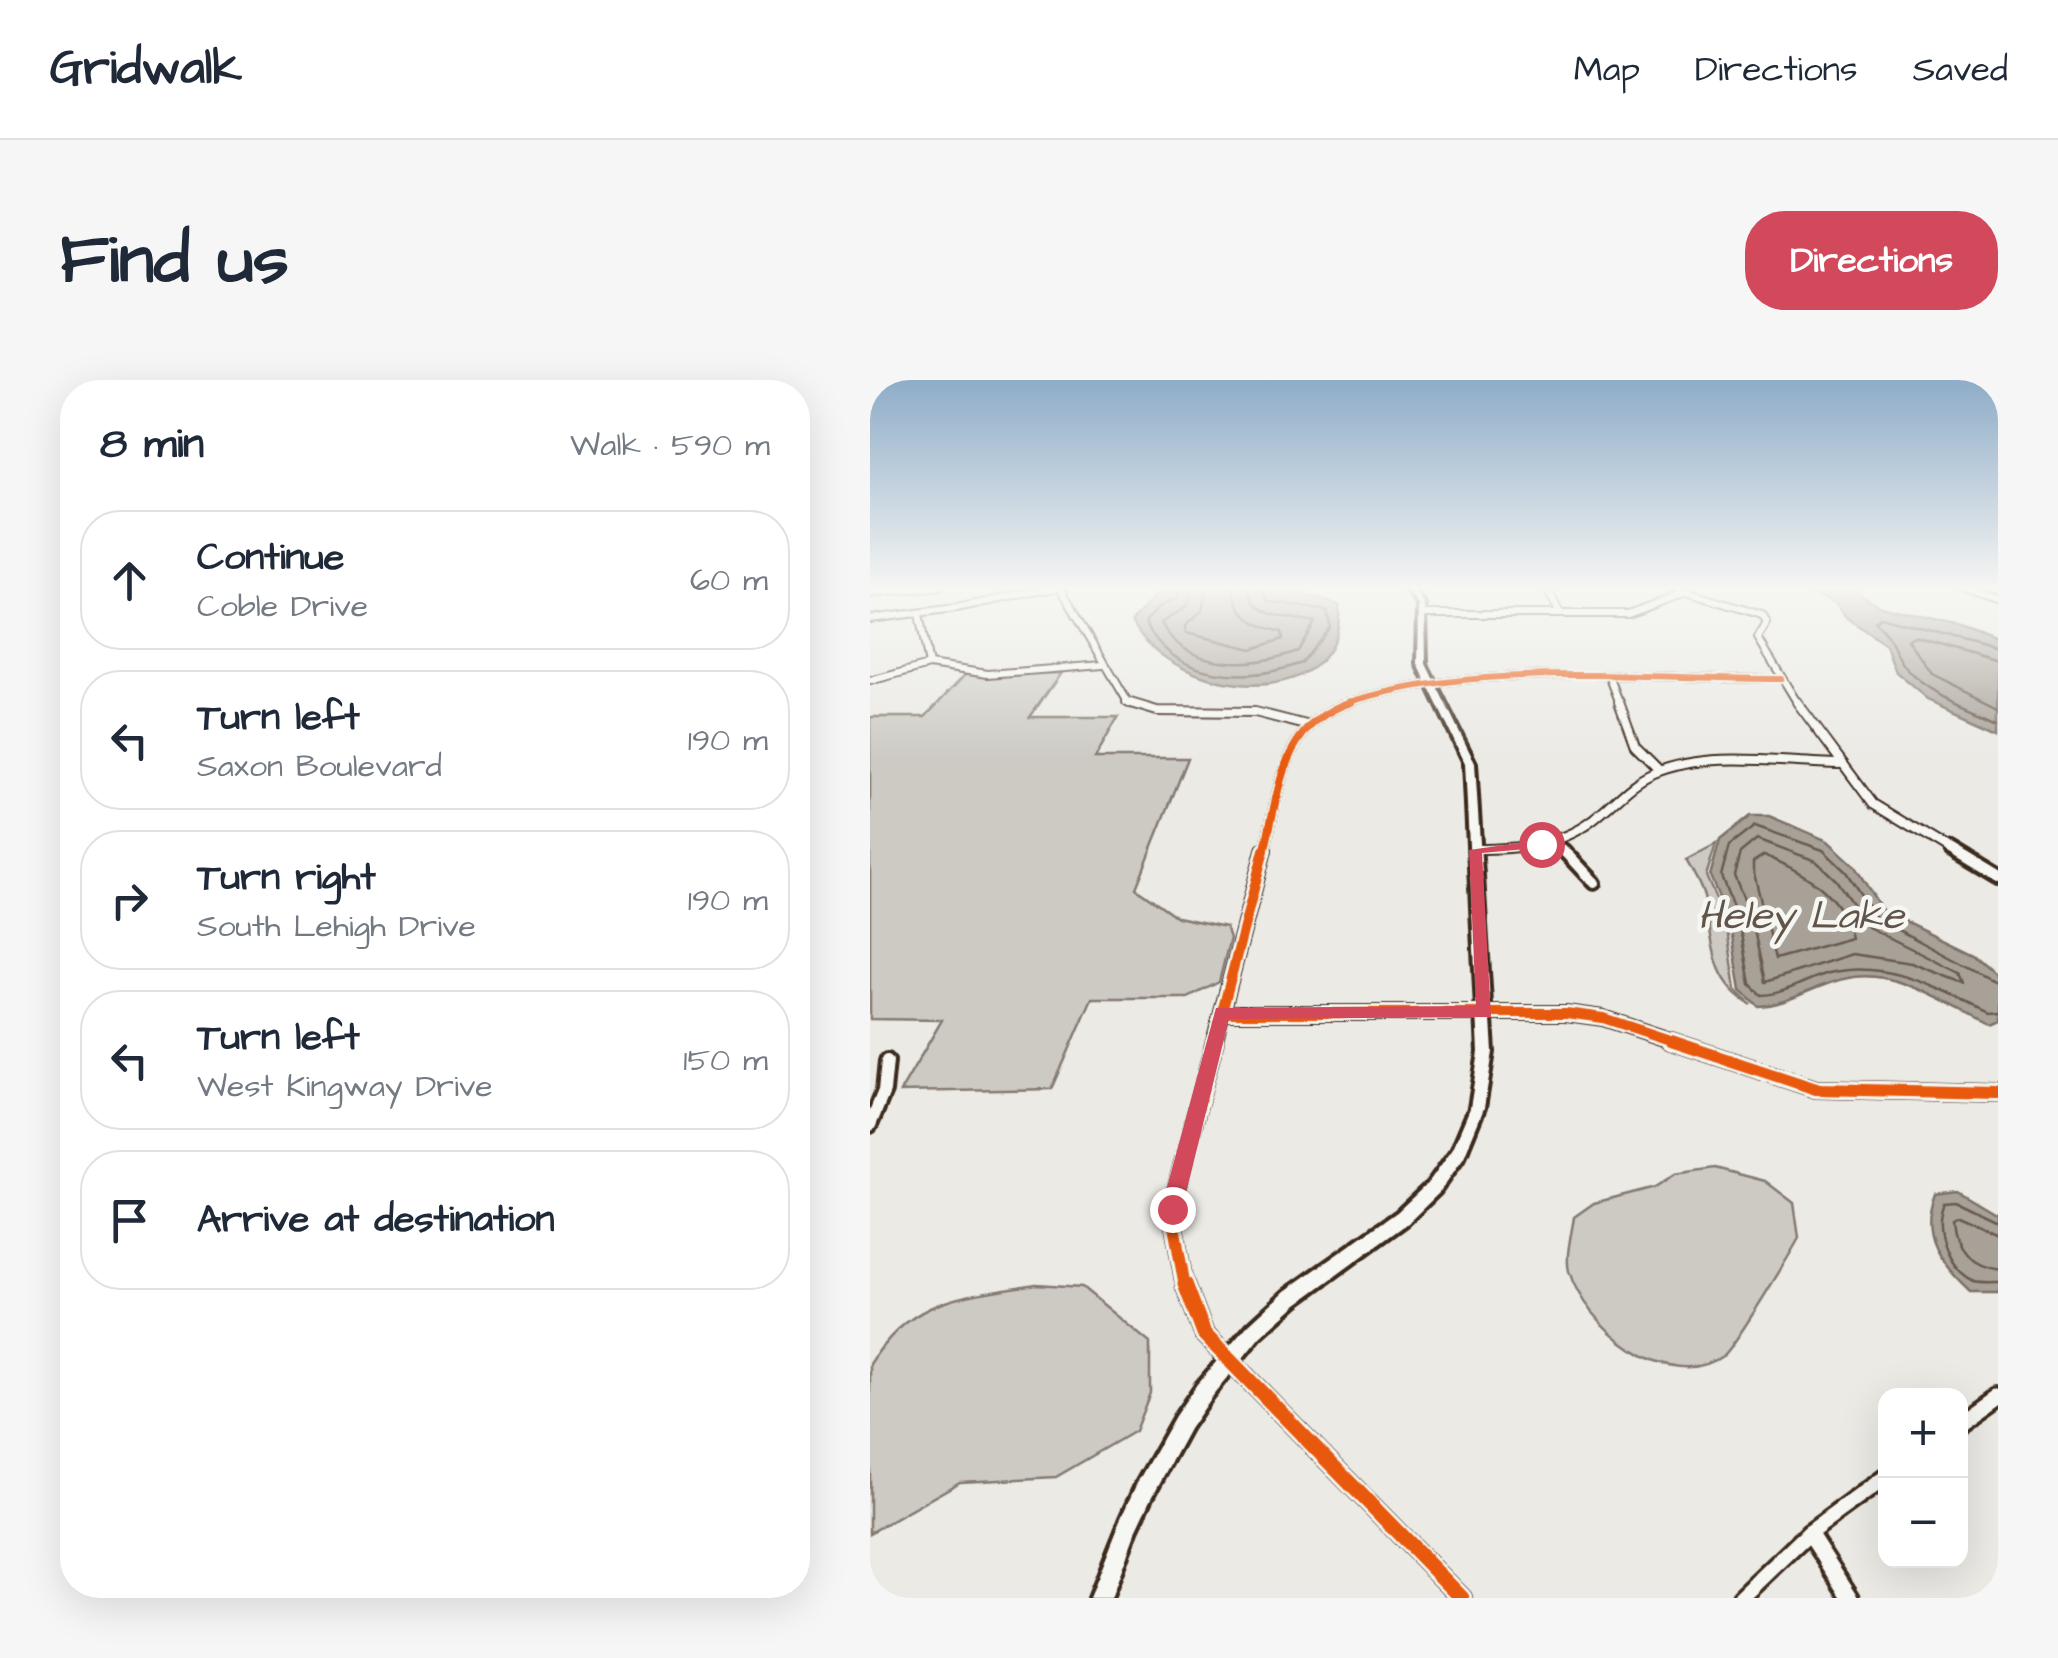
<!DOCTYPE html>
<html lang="en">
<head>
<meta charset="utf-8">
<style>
	:root { --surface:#fff; --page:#f6f6f7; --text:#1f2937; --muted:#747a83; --line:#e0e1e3; --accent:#d1495b }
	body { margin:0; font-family:"Architects Daughter",sans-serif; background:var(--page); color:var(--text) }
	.controls { position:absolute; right:30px; bottom:30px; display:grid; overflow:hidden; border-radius:20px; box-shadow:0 10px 40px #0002 }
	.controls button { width:90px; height:90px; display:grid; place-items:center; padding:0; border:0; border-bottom:2px solid var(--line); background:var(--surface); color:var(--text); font:50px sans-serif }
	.stop { position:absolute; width:30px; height:30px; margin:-22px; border:8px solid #d1495b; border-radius:50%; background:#fff }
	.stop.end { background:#d1495b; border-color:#fff; box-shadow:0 2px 10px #0008 }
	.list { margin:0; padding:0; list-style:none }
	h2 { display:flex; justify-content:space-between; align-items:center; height:130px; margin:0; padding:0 40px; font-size:42px }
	h2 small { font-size:32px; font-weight:400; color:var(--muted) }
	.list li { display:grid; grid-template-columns:65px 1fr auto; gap:30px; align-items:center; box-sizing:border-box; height:140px; margin:0 20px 20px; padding:0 20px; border:2px solid var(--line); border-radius:40px }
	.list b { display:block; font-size:38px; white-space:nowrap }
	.list p { margin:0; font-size:32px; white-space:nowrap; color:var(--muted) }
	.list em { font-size:32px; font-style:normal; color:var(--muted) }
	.icon { flex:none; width:55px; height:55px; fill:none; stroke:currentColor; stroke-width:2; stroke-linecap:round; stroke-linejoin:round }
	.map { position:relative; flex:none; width:1128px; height:1218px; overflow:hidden; border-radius:40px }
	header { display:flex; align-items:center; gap:60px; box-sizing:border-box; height:140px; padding:0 50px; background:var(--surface); border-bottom:2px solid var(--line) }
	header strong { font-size:48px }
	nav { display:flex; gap:55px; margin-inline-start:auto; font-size:35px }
	.intro { display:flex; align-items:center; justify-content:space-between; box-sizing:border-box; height:240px; padding:0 60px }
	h1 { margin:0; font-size:70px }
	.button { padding:25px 45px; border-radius:40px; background:var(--accent); color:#fff; font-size:35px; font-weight:700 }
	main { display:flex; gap:60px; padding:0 60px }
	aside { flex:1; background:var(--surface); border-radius:40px; box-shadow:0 10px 40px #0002 }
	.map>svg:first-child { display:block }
	.green { fill:#cdcac4; stroke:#847a71; stroke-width:2.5 }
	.water { fill:#a8a198; stroke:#7c7167; stroke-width:2.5 }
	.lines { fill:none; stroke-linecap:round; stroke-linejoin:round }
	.shore { stroke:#675a4f; stroke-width:2.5 }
	.minor-far4-casing { stroke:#3b2a1e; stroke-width:10 }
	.minor-far3-casing { stroke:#3b2a1e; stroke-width:12 }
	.minor-far2-casing { stroke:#3b2a1e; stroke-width:18 }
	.minor-far1-casing { stroke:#3b2a1e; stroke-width:20 }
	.minor-casing { stroke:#3b2a1e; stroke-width:22 }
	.major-casing { stroke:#3b2a1e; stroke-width:8 }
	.minor-far4 { stroke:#f6f6f2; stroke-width:6 }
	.minor-far3 { stroke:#f6f6f2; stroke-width:8 }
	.minor-far2 { stroke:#f6f6f2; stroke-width:10 }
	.minor-far1 { stroke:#f6f6f2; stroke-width:12 }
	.minor { stroke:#f6f6f2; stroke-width:15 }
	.major { fill:#f6f6f2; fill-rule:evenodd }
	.cycleway-far4-casing { stroke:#f6f6f2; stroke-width:10 }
	.cycleway-far3-casing { stroke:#f6f6f2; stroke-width:12 }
	.cycleway-far2-casing { stroke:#f6f6f2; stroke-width:16 }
	.cycleway-far1-casing { stroke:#f6f6f2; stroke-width:19 }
	.cycleway-casing { stroke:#f6f6f2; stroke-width:21 }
	.cycleway-far4 { stroke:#e8590c; stroke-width:6 }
	.cycleway-far3 { stroke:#e8590c; stroke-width:8 }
	.cycleway-far2 { stroke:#e8590c; stroke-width:10 }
	.cycleway-far1 { stroke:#e8590c; stroke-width:12 }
	.cycleway { stroke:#e8590c; stroke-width:15 }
	.route { fill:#d1495b }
	.labels { text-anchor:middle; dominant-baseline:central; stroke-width:9; stroke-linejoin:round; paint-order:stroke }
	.water-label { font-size:40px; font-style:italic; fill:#615449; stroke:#f6f6f2 }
</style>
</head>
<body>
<header>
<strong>Gridwalk</strong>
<nav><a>Map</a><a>Directions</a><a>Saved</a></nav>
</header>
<div class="intro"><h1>Find us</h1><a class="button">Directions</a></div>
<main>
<aside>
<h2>8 min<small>Walk · 590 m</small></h2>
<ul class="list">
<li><svg class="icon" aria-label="ahead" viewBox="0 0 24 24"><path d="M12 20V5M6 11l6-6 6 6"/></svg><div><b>Continue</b><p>Coble Drive</p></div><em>60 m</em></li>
<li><svg class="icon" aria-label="left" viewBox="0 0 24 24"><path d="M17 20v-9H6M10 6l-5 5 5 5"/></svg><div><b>Turn left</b><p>Saxon Boulevard</p></div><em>190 m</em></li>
<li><svg class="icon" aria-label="right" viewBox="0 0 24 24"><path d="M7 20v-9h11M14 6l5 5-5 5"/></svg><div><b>Turn right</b><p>South Lehigh Drive</p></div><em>190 m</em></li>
<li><svg class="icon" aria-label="left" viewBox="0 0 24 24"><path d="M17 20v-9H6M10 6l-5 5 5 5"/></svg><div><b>Turn left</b><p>West Kingway Drive</p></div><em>150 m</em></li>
<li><svg class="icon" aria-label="arrive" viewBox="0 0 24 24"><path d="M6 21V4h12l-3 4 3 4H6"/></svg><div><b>Arrive at destination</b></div></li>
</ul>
</aside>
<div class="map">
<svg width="1128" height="1218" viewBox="0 0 1128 1218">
	<rect width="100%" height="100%" fill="#ebeae5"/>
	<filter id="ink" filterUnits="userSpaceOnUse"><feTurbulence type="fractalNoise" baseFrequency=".01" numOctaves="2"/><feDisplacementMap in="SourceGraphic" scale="20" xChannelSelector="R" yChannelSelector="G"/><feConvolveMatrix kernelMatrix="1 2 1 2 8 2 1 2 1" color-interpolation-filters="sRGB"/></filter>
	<g filter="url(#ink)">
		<g class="green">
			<path d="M191,293l-31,44h88l-23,41h93l-52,130 41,29 49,10 4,11 -11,44 -31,16h-96l-40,91 -152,3 42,-72 -72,-1v-302h55l40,-42z"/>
			<path d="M846,464l-10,32 20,47 10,66 15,15c-39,-22 -38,-60 -45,-99 -3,-16 -12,-31 -20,-45z"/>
			<path d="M845,788l50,13 29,22 5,35c-9,17 -66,110 -75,117 -56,41 -139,-30 -155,-84 -4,-15 3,-39 5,-54l20,-14 61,-16 20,-13z"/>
			<path d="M166,904l46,3 68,56v50l-15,38 -79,46 -96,5 -90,51v-169c43,-69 94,-67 166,-80z"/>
		</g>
		<g class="water">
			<path d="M311,207c53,0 108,-1 158,18 7,112 -167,95 -207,16l21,-23z"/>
			<path d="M921,207h50l4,5 -2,-5h6l31,19 79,19 39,15v90l-70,-31 -32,-27 -10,-27 -39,-27 -12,-16z"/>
			<path d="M880,436h19l59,25 26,24 28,45 91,44 25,22v44l-9,4c-41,-20 -94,-56 -141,-46 -33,6 -58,27 -90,28l-17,-16 -11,-66 -20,-48 10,-36z"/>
			<path d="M1088,811l40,24v77h-27c-30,-28 -53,-56 -36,-98z"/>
		</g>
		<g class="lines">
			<g class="shore">
				<path d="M310,207l-3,11 -18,9 -14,15c29,59 101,61 157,41l28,-36 -3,-16 -59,-10 -8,-14"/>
				<path d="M322,207l-6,20 -25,16c26,49 93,44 137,28l17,-29c-27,-6 -60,-2 -67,-35"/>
				<path d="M337,207l-5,24 -17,15 1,7 66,16 31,-10 -1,-7c-27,-6 -45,-16 -49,-45"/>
				<path d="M1128,269l-118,-32 -5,5c22,20 18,30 31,46 23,26 61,38 92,52"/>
				<path d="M1128,281l-83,-24 -7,3 24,34 66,33"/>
				<path d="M887,459l59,22 20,19 32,47 92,46 4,10 -52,-20 -60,-9 -87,28 -14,-66 -17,-41 6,-22z"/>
				<path d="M894,475c39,17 78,38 87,83l-76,21 -22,-90v-7z"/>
				<path d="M1128,603l-122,-65 -30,-46 -23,-22 -68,-24 -26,20 -8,30 18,46 11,62 11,11c25,-1 45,-16 68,-22 58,-14 109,15 159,39l10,-1"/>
				<path d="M1128,842l-42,-20 -12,1c-11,25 2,65 29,78 6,2 18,1 25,1"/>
				<path d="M1128,855l-40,-18 -6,3c2,29 17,46 46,49"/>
			</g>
			<g class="minor-far4-casing">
				<g id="minor-far4">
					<path d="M190,207l69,117"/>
					<path d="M676,207l14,27"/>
					<path d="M800,207l92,28 5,8 -9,15 40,66"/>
					<path d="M1092,207l36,13"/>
					<path d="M0,214l71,-7"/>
					<path d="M49,234l10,51"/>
					<path d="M552,234h206l56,-21"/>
					<path d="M0,239l86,-11 103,-21"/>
					<path d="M59,285l59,9 115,-9"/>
					<path d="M740,298l10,26"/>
					<path d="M0,301l59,-16"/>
					<path d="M473,324c135,-44 297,-25 438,-25"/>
				</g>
			</g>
			<g class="minor-far3-casing">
				<g id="minor-far3">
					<path d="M257,322l30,9 98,1 51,13"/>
					<path d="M749,322l16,44 24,24"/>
					<path d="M927,322l76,102 81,49"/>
					<path d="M683,460l12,13"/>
					<path d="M605,469c44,0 89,-3 124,-34 18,-15 33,-33 55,-42 56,-23 126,-10 185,-9"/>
					<path d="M394,473c16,-64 16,-128 87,-151"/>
				</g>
			</g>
			<g class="minor-far2-casing">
				<g id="minor-far2">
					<path d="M693,470l31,33"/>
					<path d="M1080,470l48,29"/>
					<path d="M352,633h344l37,5 76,25"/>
					<path d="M344,663l50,-193"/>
				</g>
			</g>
			<g class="minor-far1-casing">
				<g id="minor-far1">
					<path d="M801,661l145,48 182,4"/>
					<path d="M0,745l14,-34 3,-30"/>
					<path d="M315,907l-14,-78 44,-168"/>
				</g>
			</g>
			<g class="minor-casing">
				<g id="minor">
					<path d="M315,904l19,50 258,264"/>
					<path d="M1090,1043l38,-27"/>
					<path d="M939,1153l42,65"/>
					<path d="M871,1218l68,-65 77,-56"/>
				</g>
			</g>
			<g class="major-casing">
				<path id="major" d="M535,207h6l14,18 1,59 49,99 18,289 -9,56 -20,49 -25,36 -31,30 -111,81 -37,33 -49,60 -22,32 -37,68 -16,34 -25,67h-22l32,-80 16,-35 38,-67 22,-32 51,-59 37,-34 112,-79 31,-29 25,-35 17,-40 9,-56 -14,-289 -47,-99 1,-59z"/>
			</g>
			<use href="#minor-far4" class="minor-far4"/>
			<use href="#minor-far3" class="minor-far3"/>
			<use href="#minor-far2" class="minor-far2"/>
			<use href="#minor-far1" class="minor-far1"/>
			<use href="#minor" class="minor"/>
			<use href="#major" class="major"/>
			<g class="cycleway-far4-casing">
				<path id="cycleway-far4" d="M473,324c135,-44 297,-25 438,-25"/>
			</g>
			<g class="cycleway-far3-casing">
				<path id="cycleway-far3" d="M394,473c16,-64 16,-128 87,-151"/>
			</g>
			<g class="cycleway-far2-casing">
				<g id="cycleway-far2">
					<path d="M352,633h344l37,5 76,25"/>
					<path d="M344,663l50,-193"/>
				</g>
			</g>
			<g class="cycleway-far1-casing">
				<g id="cycleway-far1">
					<path d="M801,661l145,48 182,4"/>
					<path d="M315,907l-14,-78 44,-168"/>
				</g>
			</g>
			<g class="cycleway-casing">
				<path id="cycleway" d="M315,904l19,50 258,264"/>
			</g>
			<use href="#cycleway-far4" class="cycleway-far4"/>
			<use href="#cycleway-far3" class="cycleway-far3"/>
			<use href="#cycleway-far2" class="cycleway-far2"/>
			<use href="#cycleway-far1" class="cycleway-far1"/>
			<use href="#cycleway" class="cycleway"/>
		</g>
	</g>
	<linearGradient id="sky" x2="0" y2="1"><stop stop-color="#8eacc8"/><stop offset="0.55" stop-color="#f6f6f3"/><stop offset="1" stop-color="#f6f6f3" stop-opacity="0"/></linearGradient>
	<rect width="1128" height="378" fill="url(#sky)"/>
	<path class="route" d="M671,460l5,7 -64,6 9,164 -262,2 -47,190 -3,7h-15l-3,-7 55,-201 260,-2 -7,-156z"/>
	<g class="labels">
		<g class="water-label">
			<text x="931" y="536">Heley Lake</text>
		</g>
	</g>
</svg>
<div class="controls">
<button>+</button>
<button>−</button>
</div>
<div class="stop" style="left:671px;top:464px"></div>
<div class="stop end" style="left:302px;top:829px"></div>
</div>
</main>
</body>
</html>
